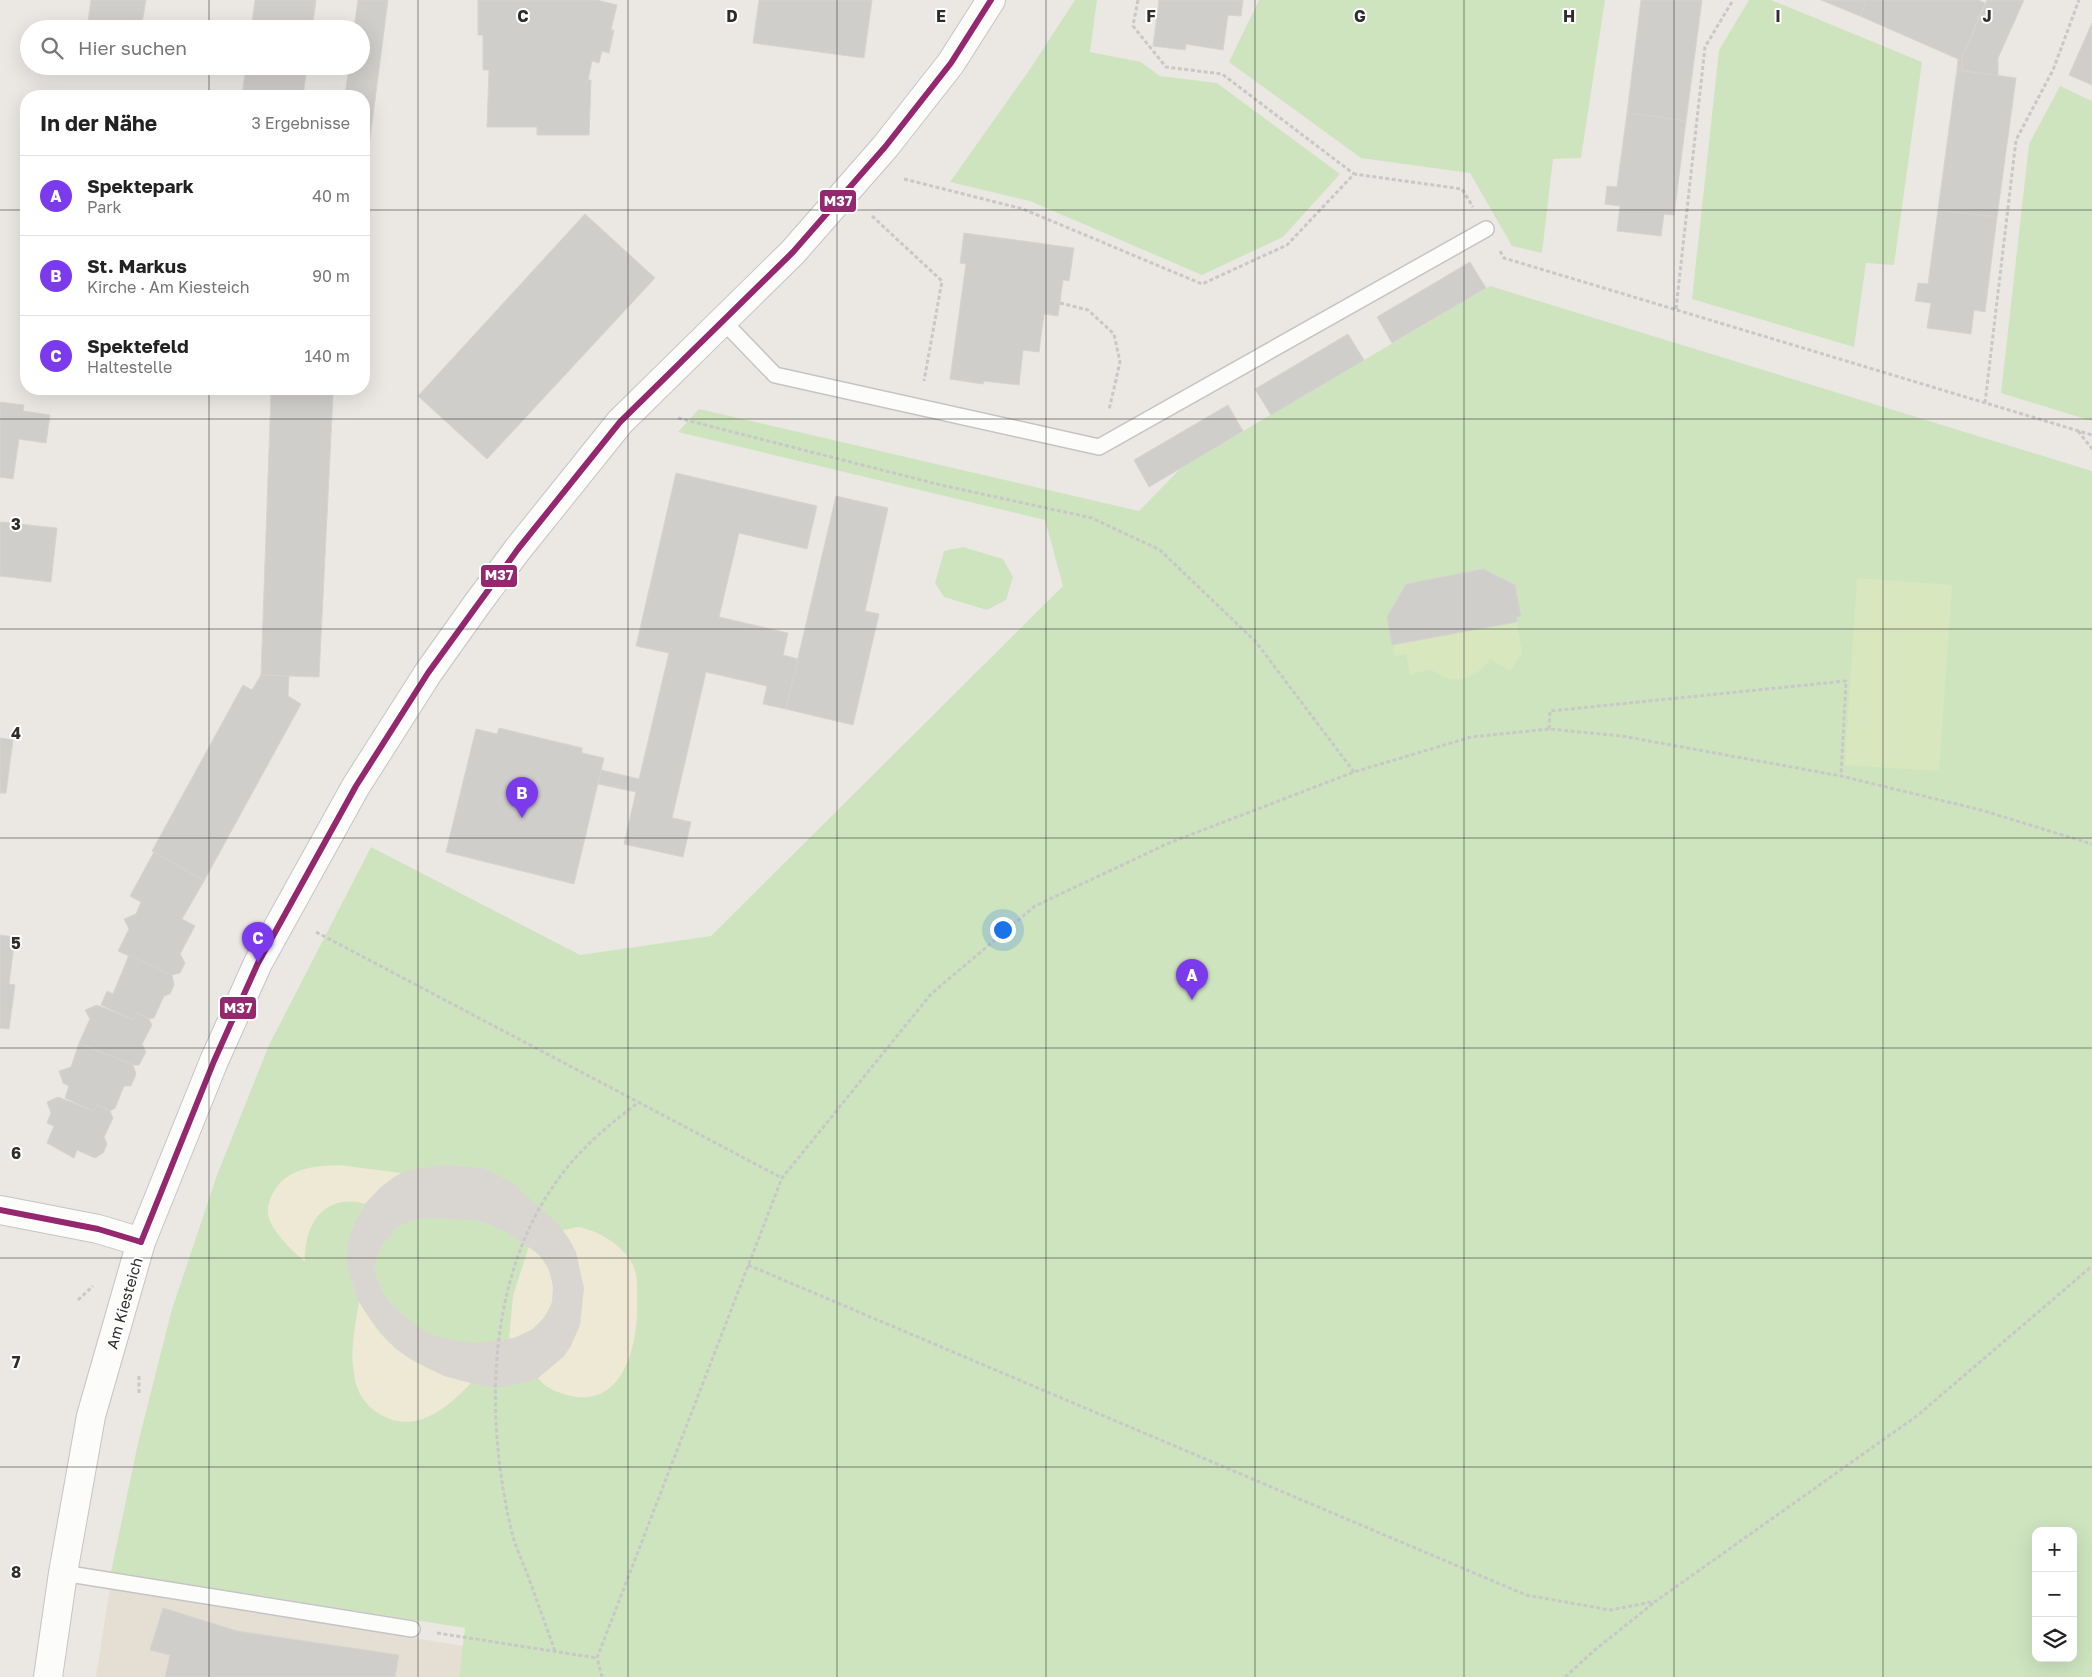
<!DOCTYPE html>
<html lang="de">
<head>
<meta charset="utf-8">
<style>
	:root { --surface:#fff; --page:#f6f6f6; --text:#222; --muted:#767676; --line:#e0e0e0; --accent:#7c3aed }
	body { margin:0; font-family:"Golos Text",sans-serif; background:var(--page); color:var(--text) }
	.controls { position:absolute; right:15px; bottom:15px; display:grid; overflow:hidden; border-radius:10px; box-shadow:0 5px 20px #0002 }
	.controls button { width:45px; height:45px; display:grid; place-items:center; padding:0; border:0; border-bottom:1px solid var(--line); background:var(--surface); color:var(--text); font:25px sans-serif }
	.you { position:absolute; left:1002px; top:929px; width:18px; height:18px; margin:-12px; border:4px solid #fff; border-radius:50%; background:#1a73e8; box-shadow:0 0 0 8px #1a73e833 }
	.badge { display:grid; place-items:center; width:32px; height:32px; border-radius:50%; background:var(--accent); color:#fff; font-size:16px; font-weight:700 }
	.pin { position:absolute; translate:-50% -41px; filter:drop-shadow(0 1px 2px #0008) }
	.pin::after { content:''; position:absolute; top:26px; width:18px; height:15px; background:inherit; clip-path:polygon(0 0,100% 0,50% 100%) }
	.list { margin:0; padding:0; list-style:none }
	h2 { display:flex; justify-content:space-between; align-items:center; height:65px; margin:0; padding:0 20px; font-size:21px }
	h2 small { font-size:16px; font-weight:400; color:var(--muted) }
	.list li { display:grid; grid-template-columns:32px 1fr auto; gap:15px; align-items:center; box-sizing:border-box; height:80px; padding:0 20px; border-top:1px solid var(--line) }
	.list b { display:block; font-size:19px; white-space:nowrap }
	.list p { margin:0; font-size:16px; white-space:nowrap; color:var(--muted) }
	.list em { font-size:16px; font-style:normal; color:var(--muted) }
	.icon { flex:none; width:28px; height:28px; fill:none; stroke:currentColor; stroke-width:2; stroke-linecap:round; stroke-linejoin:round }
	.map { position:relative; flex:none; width:2092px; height:1677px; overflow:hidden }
	.search { position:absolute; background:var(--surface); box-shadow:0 5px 20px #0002; left:20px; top:20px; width:350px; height:55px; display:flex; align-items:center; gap:12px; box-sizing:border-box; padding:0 18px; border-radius:28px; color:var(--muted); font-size:19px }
	.panel { position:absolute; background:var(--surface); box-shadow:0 5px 20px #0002; left:20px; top:90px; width:350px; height:305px; border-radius:20px }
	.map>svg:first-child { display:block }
	.education { fill:#e5dfd3 }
	.green { fill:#cee4bf; fill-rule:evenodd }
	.sand { fill:#eee9d4 }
	.pitch { fill:#d8e7bd }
	.plaza { fill:#d9d6d2; fill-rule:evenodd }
	.building { fill:#d0cecb; stroke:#d6d3d0 }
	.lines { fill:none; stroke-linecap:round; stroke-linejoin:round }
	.lane-casing { stroke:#c5c4c4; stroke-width:18 }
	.street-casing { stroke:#c5c4c4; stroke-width:30 }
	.secondary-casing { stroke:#c5c4c4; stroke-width:30 }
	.path { stroke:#c8c8c8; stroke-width:3; stroke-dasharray:4 2.5; stroke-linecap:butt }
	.lane { stroke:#fcfcfb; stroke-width:15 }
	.street { stroke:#fcfcfb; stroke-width:28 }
	.secondary { stroke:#fcfcfb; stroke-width:28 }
	.bus-1-casing { stroke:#fff; stroke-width:10 }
	.bus-1 { stroke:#95276e; stroke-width:6 }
	.grid { fill:none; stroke:#2d2d2d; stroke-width:1; stroke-opacity:0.55 }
	.labels { text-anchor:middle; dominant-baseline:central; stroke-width:4; stroke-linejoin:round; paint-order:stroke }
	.street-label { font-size:15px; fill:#2d2d2d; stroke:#fff }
	.grid-label { font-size:16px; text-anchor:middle; font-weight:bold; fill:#2d2d2d; stroke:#fff; stroke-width:4; stroke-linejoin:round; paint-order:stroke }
	.line-badge { stroke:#fff; stroke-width:2 }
	.badge-label { font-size:14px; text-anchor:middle; font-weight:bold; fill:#fff }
</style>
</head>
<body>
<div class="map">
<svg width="2092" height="1677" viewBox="0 0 2092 1677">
	<rect width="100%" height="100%" fill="#ebe8e4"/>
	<path class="education" d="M110,1587l353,59 -4,31h-363z"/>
	<g class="green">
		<path d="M1075,0h22l-7,52 51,10 19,14 57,7 123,91 -57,63 -81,38 -172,-74 -80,-19 80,-113z"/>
		<path d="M1259,0h346l-24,158 -28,1 -11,94 -30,-7 -42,-73 -109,-15 -132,-96z"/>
		<path d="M1749,0h22l151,62 -28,203 -28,-2 -12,84 -162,-48 27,-249z"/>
		<path d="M2060,86l32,15v320l-91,-28 28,-249z"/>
		<path d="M1490,286l602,185v1206h-1633l6,-49 -354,-56 27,-129 34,-134 45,-134 52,-130 102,-198 209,108 131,-19 352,-350 -18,-66 -367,-88 21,-23 440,102 43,-44zM2036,1531h37v127h-37z"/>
		<path d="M963,547l40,12 10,18 -7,23 -19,10 -43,-13 -9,-14 9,-32z"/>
	</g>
	<g class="sand">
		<path d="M339,1165l62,8 -20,14 -16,17c-6,-3 -15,-3 -23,-2 -28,5 -38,34 -37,60 -13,-12 -27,-24 -35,-41 -4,-10 -2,-17 2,-26 13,-27 41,-29 67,-30z"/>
		<path d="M578,1227c21,4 45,18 55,38 5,11 4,23 4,34 2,42 -12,112 -70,96 -11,-3 -23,-8 -29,-17l26,-22 12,-104 -13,-22z"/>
		<path d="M529,1246c27,22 35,54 7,80 -7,7 -18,12 -27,13l4,-43z"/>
		<path d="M359,1302c8,11 14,23 23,33 23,26 56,40 89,48 -26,27 -57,53 -93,30 -12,-7 -21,-21 -23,-34 -6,-25 0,-52 4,-77z"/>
	</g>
	<g class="pitch">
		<path d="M1483,569l32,16 6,31 -5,1 6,36 -12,18 -20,-12c-9,14 -26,24 -43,19 -5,-1 -9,-6 -14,-7 -6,-2 -17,2 -23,4l-4,-21 -11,2 -8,-39 19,-33z"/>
		<path d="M1857,578l95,7 -13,186 -94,-6z"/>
	</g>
	<path class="plaza" d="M445,1165l38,3 12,5 17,10 44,39 13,17 7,13 8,36 -4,37 -9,21 -7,10 -26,22 -14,5 -28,5 -25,-5 -27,-7 -35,-18 -14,-10 -25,-29 -13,-20 -10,-34v-16l5,-20 13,-25 16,-17 13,-10 16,-7zM425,1218l49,2 14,4 20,9 32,22 9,13 4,19 -1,16 -8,15 -11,11 -19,9 -38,5 -23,-3 -24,-6 -24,-17 -14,-13 -9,-13 -7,-18 1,-15 7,-14 14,-17 14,-6z"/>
	<g class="building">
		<path d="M91,0h55l-5,29h-54z"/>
		<path d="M255,0h61l-4,29h-61z"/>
		<path d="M358,0h30l-24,184v-88h-19l4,-30h12v-37h-7z"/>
		<path d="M478,0h119l20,5 -6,25h3l-5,23 -7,-2 -3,12 -7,-2 -4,19h3l-2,55h-52v-8h-50l2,-57h-6v-35h-5z"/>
		<path d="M759,0h113l-8,58 -111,-15z"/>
		<path d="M1159,0h84l-2,16 -13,-1 -5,35 -37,-6 -1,6 -32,-4z"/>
		<path d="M1641,0h61l-16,121 -59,-8z"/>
		<path d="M1821,0h46l-7,16z"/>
		<path d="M1867,0h111l7,3 -23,55v13l-5,-1 1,-11 -98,-43z"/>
		<path d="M1987,0h37l-26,58v18l-36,-5v-13z"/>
		<path d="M2092,23v62l-23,-10z"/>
		<path d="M246,66h61l-4,30h-61z"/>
		<path d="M1957,70l59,8 -19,139 -59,-7z"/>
		<path d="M1627,113l59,8 -12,94 -10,-1 -3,22 -44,-5 3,-25 -15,-2 2,-18 10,1z"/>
		<path d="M1938,210l59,7 -12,95 -11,-2 -3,24 -44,-6 4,-25 -16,-2 3,-18 10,1z"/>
		<path d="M585,214l70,64 -168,181 -69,-63z"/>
		<path d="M964,233l110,15 -5,33 -6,-1 -5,36 -14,-2 -5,38 -16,-2 -4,35 -35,-4 -1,3 -33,-5 16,-115 -6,-1z"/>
		<path d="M1470,262l16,26 -94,55 -15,-26z"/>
		<path d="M1348,334l16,26 -93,55 -16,-26z"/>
		<path d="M259,389h49l-1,5 -36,-1z"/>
		<path d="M271,393l62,2 -14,282 -58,-2z"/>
		<path d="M0,402l24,3 -1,6 27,4 -4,28 -27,-4 -6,40 -13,-2z"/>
		<path d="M1228,405l15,26 -94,56 -15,-27z"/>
		<path d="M676,473l141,33 -10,43 -68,-16 -20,84 69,16 -5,22 15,4 -12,50 -23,-5 4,-18 -61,-14 -34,146 19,4 -8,35 -59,-13 12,-52 -38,-8 3,-14 38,9 30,-126 -33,-7z"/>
		<path d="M836,496l52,12 -23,103 14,3 -26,111 -67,-16z"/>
		<path d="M0,522l57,6 -6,54 -51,-6z"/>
		<path d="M1483,569l32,16 6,31 -5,1 1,5 -125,23 -5,-28 19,-33z"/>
		<path d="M261,675l28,1 -1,20 13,8 -97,177 -52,-30 91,-166 9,5z"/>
		<path d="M499,728l83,20v5l22,5 -30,126 -128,-32 30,-123 21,5z"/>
		<path d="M0,738l13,2 -7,53h-6z"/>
		<path d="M154,852l50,29 -22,38 13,7 -15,28 5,9 -5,10 -8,2 -54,-24 11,-22 -5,-10 12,-5 5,-12 -11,-6z"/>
		<path d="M0,935l15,2 -6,47 6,1 -6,44 -9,-1z"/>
		<path d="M129,955l43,20 2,10 -4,9 -6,2 -10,22 -5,1 -12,-6 -3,7 -33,-15 6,-14 6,3z"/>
		<path d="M97,1005l37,15 3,-7 12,6 3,6 -10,19 4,8 -7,13h-6l-54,-22 11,-24 -5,-9z"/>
		<path d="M79,1043l54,22 3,9 -5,12h-7l-9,22 -5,3 -13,-6 -4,6 -28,-13 4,-12 -6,-3 -4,-12 12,-4z"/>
		<path d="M58,1097l35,14 4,-6 13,6 3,7 -9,19 3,7 -4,9 -8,5 -18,-8 -3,8 -27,-15 7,-17 -7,-3 4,-10 -4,-11z"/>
		<path d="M163,1608l74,23 162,24 -4,22h-230l5,-22 -20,-5z"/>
	</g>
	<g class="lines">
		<g class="lane-casing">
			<g id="lane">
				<path d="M722,320l53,55 324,72 387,-218"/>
				<path d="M63,1573l349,56"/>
			</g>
		</g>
		<g class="street-casing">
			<path id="street" d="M0,1210l98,19 43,13"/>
		</g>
		<g class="secondary-casing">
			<path id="secondary" d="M48,1677l15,-104 28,-157 50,-174 73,-181 44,-98 98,-177 72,-113 49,-69 41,-55 102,-127 173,-170 92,-105 66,-84 40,-63"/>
		</g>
		<g class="path">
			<path d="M1138,0l-5,26 33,41 56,7 132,100"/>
			<path d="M904,179l119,30 179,75 85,-39 67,-71 108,15 11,18"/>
			<path d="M872,216l70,65 -18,100"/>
			<path d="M1500,251l4,7 588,177"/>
			<path d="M1060,303l28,7 26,24 6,28 -11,48"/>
			<path d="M1676,309l29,-262 28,-47"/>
			<path d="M1985,403l31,-263 37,-70 26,-70"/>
			<path d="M678,418l263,67 151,33 68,32 96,92 98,130"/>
			<path d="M2078,431l14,18"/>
			<path d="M1549,729l1,-18 296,-30 -5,95"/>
			<path d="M316,932l466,246"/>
			<path d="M748,1265l778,330 84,15 46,-9 262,-186 174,-149"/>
			<path d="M78,1300l15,-14"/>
			<path d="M139,1393v-19"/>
			<path d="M437,1633l160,25"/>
			<path d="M555,1651c-9,-25 -18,-50 -27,-75 -5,-13 -11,-26 -15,-39 -29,-117 -28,-263 49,-363 21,-28 49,-51 77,-72"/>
			<path d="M602,1677l-5,-19 185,-480 149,-184 104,-88 134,-63 185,-71 117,-35 78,-8 73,7 219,40 140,34 111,34"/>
			<path d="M1565,1677l32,-29 58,-46"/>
		</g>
		<use href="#lane" class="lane"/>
		<use href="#street" class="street"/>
		<use href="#secondary" class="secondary"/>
		<g class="bus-1-casing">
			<g id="bus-1">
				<path d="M0,1210l98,19 43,13"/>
				<path d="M141,1242l73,-181 44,-98 98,-177 72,-113 90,-124 102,-127 173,-170 92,-105 66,-84 40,-63"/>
			</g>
		</g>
		<use href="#bus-1" class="bus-1"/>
	</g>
	<path class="grid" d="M209,0v29M418,0v1677M628,0v1677M837,0v1677M1046,0v1677M1255,0v1677M1464,0v1677M1674,0v1677M1883,0v1677M209,66v30M0,210h26M364,210h1728M209,389v1288M0,419h2092M0,629h2092M0,838h2092M0,1048h2092M0,1258h2092M0,1467h2092"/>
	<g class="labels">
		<g class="street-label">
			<text transform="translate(124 1303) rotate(-74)">Am Kiesteich</text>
		</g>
	</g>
	<g class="grid-label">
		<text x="523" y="22">C</text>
		<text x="732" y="22">D</text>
		<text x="941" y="22">E</text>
		<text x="1151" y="22">F</text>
		<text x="1360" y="22">G</text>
		<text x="1569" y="22">H</text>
		<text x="1778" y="22">I</text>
		<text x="1987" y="22">J</text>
		<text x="16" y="530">3</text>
		<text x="16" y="739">4</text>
		<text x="16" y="949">5</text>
		<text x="16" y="1159">6</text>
		<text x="16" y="1368">7</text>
		<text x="16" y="1578">8</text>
	</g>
	<g class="line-badge">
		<rect x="819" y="189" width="38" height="24" rx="5" fill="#95276e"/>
		<rect x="480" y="564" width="38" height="24" rx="5" fill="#95276e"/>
		<rect x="219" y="996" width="38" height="24" rx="5" fill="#95276e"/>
	</g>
	<g class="badge-label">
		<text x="838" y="206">M37</text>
		<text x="499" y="580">M37</text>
		<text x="238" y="1013">M37</text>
	</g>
</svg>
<div class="controls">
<button>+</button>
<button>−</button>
<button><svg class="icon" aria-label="layers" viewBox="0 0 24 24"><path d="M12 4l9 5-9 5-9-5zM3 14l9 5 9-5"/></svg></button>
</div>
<div class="you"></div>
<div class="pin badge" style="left:1192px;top:1000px">A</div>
<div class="pin badge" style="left:522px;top:818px">B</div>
<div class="pin badge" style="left:258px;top:963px">C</div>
<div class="search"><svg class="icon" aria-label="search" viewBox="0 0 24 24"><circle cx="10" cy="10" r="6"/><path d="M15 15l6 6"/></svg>Hier suchen</div>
<section class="panel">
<h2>In der Nähe<small>3 Ergebnisse</small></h2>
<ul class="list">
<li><span class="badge">A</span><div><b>Spektepark</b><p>Park</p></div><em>40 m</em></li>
<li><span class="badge">B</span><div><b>St. Markus</b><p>Kirche · Am Kiesteich</p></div><em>90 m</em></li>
<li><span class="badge">C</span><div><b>Spektefeld</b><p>Haltestelle</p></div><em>140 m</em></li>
</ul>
</section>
</div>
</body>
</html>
